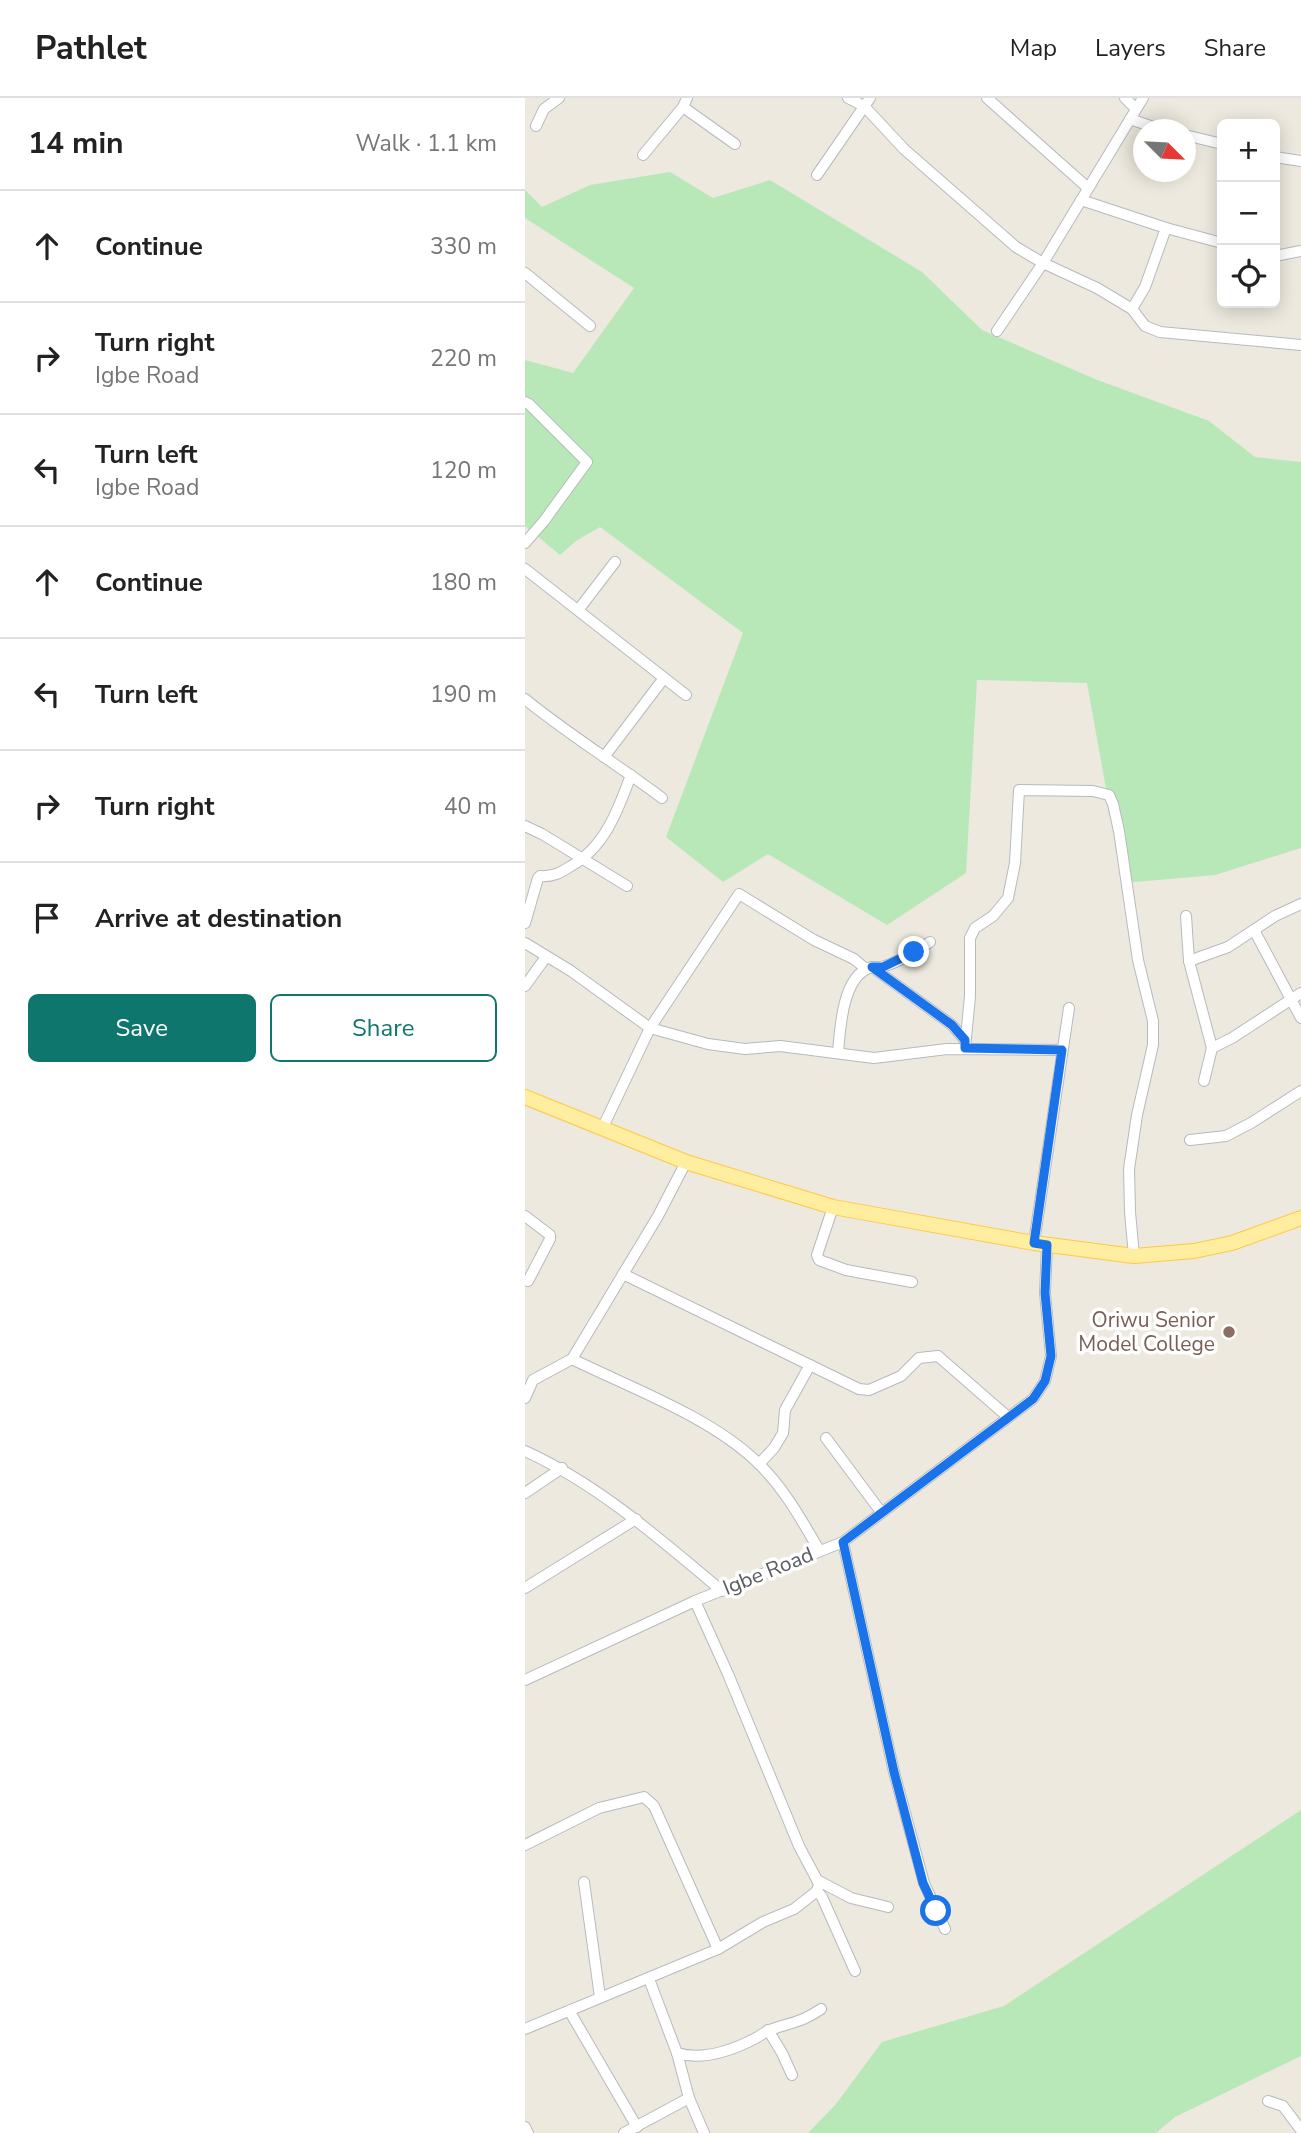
<!DOCTYPE html>
<html lang="en">
<head>
<meta charset="utf-8">
<style>
	:root { --surface:#fff; --page:#f6f6f6; --text:#222; --muted:#767676; --line:#e0e0e0; --accent:#0f766e }
	body { margin:0; font-family:"Nunito Sans",sans-serif; background:var(--page); color:var(--text) }
	.controls { position:absolute; right:21px; top:21px; display:grid; overflow:hidden; border-radius:10px; box-shadow:0 4px 18px #0003 }
	.controls button { width:63px; height:63px; display:grid; place-items:center; padding:0; border:0; border-bottom:2px solid var(--line); background:var(--surface); color:var(--text); font:35px sans-serif }
	.compass { position:absolute; left:608px; top:21px; width:63px; height:63px; border-radius:50%; background:var(--surface); box-shadow:0 4px 18px #0003; rotate:114deg }
	.stop { position:absolute; width:21px; height:21px; margin:-16px; border:5px solid #1a73e8; border-radius:50%; background:#fff }
	.stop.end { background:#1a73e8; border-color:#fff; box-shadow:0 2px 7px #0008 }
	.list { margin:0; padding:0; list-style:none }
	h2 { display:flex; justify-content:space-between; align-items:center; height:91px; margin:0; padding:0 28px; font-size:30px }
	h2 small { font-size:23px; font-weight:400; color:var(--muted) }
	.list li { display:grid; grid-template-columns:46px 1fr auto; gap:21px; align-items:center; box-sizing:border-box; height:112px; padding:0 28px; border-top:2px solid var(--line) }
	.list b { display:block; font-size:26px; white-space:nowrap }
	.list p { margin:0; font-size:23px; white-space:nowrap; color:var(--muted) }
	.list em { font-size:23px; font-style:normal; color:var(--muted) }
	.actions { display:flex; gap:14px; padding:21px 28px }
	.actions a { flex:1; padding:16px 0; border:2px solid var(--accent); border-radius:10px; text-align:center; font-size:24px; color:var(--accent) }
	.actions .main { background:var(--accent); color:#fff }
	.icon { flex:none; width:38px; height:38px; fill:none; stroke:currentColor; stroke-width:2; stroke-linecap:round; stroke-linejoin:round }
	.map { position:relative; flex:none; width:776px; height:2035px; overflow:hidden }
	header { display:flex; align-items:center; gap:42px; box-sizing:border-box; height:98px; padding:0 35px; background:var(--surface); border-bottom:2px solid var(--line) }
	header strong { font-size:33px }
	nav { display:flex; gap:38px; margin-inline-start:auto; font-size:24px }
	main { display:flex }
	aside { flex:1; background:var(--surface) }
	.map>svg:first-child { display:block }
	.green { fill:#b8e8b7 }
	.lines { fill:none; stroke-linecap:round; stroke-linejoin:round }
	.minor-casing { stroke:#b6babf; stroke-width:12 }
	.major-casing { stroke:#ffc844; stroke-width:16 }
	.minor { stroke:#fff; stroke-width:10 }
	.major { stroke:#ffeea0; stroke-width:14 }
	.route { stroke:#1a73e8; stroke-width:9 }
	.education-dot { fill:#8d6e63; stroke:#fff; stroke-width:2.5 }
	.labels { text-anchor:middle; dominant-baseline:central; stroke-width:7; stroke-linejoin:round; paint-order:stroke }
	.education-label { font-size:21px; fill:#785e54; stroke:#fff; text-anchor:end }
	.street-label { font-size:21px; fill:#575c61; stroke:#fff }
</style>
</head>
<body>
<header>
<strong>Pathlet</strong>
<nav><a>Map</a><a>Layers</a><a>Share</a></nav>
</header>
<main>
<aside>
<h2>14 min<small>Walk · 1.1 km</small></h2>
<ul class="list">
<li><svg class="icon" aria-label="ahead" viewBox="0 0 24 24"><path d="M12 20V5M6 11l6-6 6 6"/></svg><div><b>Continue</b></div><em>330 m</em></li>
<li><svg class="icon" aria-label="right" viewBox="0 0 24 24"><path d="M7 20v-9h11M14 6l5 5-5 5"/></svg><div><b>Turn right</b><p>Igbe Road</p></div><em>220 m</em></li>
<li><svg class="icon" aria-label="left" viewBox="0 0 24 24"><path d="M17 20v-9H6M10 6l-5 5 5 5"/></svg><div><b>Turn left</b><p>Igbe Road</p></div><em>120 m</em></li>
<li><svg class="icon" aria-label="ahead" viewBox="0 0 24 24"><path d="M12 20V5M6 11l6-6 6 6"/></svg><div><b>Continue</b></div><em>180 m</em></li>
<li><svg class="icon" aria-label="left" viewBox="0 0 24 24"><path d="M17 20v-9H6M10 6l-5 5 5 5"/></svg><div><b>Turn left</b></div><em>190 m</em></li>
<li><svg class="icon" aria-label="right" viewBox="0 0 24 24"><path d="M7 20v-9h11M14 6l5 5-5 5"/></svg><div><b>Turn right</b></div><em>40 m</em></li>
<li><svg class="icon" aria-label="arrive" viewBox="0 0 24 24"><path d="M6 21V4h12l-3 4 3 4H6"/></svg><div><b>Arrive at destination</b></div></li>
</ul>
<div class="actions"><a class="main">Save</a><a>Share</a></div>
</aside>
<div class="map">
<svg width="776" height="2035" viewBox="0 0 776 2035">
	<rect width="100%" height="100%" fill="#ede9de"/>
	<g class="green">
		<path d="M145,74l43,26 57,-18 152,92 60,58 113,49 114,42 46,36 46,5v386l-86,27 -92,8 -36,-200 -110,-3 -11,193 -79,52 -119,-71 -45,28 -57,-45 77,-204 -143,-106 -24,14 -16,14 -35,-29v-166l48,13 61,-85 -109,-70v-28l17,17 48,-22z"/>
		<path d="M776,1712v246l-126,61 -19,16h-348l28,-29 46,-62 122,-36z"/>
	</g>
	<g class="lines">
		<g class="minor-casing">
			<g id="minor">
				<path d="M162,0l-4,9 52,37"/>
				<path d="M323,0l16,8 40,43 112,98 27,16 54,25 35,21 13,17 15,6 141,13"/>
				<path d="M462,0l101,90"/>
				<path d="M600,0l11,11"/>
				<path d="M605,21l32,11"/>
				<path d="M11,28l8,-17 15,-11"/>
				<path d="M660,37l37,9"/>
				<path d="M118,57l40,-48"/>
				<path d="M750,59l26,4"/>
				<path d="M292,77l53,-77"/>
				<path d="M556,102l85,28 56,15"/>
				<path d="M750,158l26,-5"/>
				<path d="M0,175l65,53"/>
				<path d="M607,211l13,-22 21,-59"/>
				<path d="M472,233l46,-68 100,-165"/>
				<path d="M0,304l4,2 58,58 -43,59 -19,22"/>
				<path d="M0,471l161,126"/>
				<path d="M54,511l36,-47"/>
				<path d="M0,601c44,36 92,65 137,99"/>
				<path d="M79,659l60,-79"/>
				<path d="M0,728l17,8 85,52"/>
				<path d="M661,818l3,45"/>
				<path d="M0,825l13,-45 2,-2c13,1 20,-3 31,-10 34,-19 47,-56 60,-91"/>
				<path d="M729,832l47,88"/>
				<path d="M0,845l46,28 79,57 58,16 37,5 35,-3 94,12 73,-9 115,1"/>
				<path d="M347,869l80,58 13,15"/>
				<path d="M0,888l21,-29"/>
				<path d="M440,950l5,-52v-58l5,-10 18,-12 15,-18 7,-35 4,-73 74,1 16,4 4,9 6,27 19,129 15,61v24l-16,70 -8,54 1,43 4,44"/>
				<path d="M687,950l20,-10 69,-45"/>
				<path d="M313,955c2,-23 4,-75 31,-85 5,-2 11,0 16,-2 16,-5 31,-15 45,-24"/>
				<path d="M679,983l8,-33 -23,-87 39,-14 47,-31 26,-12"/>
				<path d="M77,1031l48,-101 89,-134 75,46 40,19 12,10"/>
				<path d="M665,1042l36,-4 25,-13 50,-32"/>
				<path d="M308,1109l-16,48 2,5 27,10 66,12"/>
				<path d="M0,1118l25,19v4l-22,42"/>
				<path d="M509,1145l35,-235"/>
				<path d="M98,1176l236,115 10,1 32,-14 18,-18 19,-2 70,61"/>
				<path d="M47,1261c59,29 139,58 186,104 26,25 43,56 61,87"/>
				<path d="M0,1300l8,-18 39,-21 86,-143 28,-54"/>
				<path d="M301,1340l55,74"/>
				<path d="M0,1353c74,34 135,88 197,140"/>
				<path d="M234,1366l15,-16 9,-15 2,-23 25,-45"/>
				<path d="M0,1395l37,-25"/>
				<path d="M318,1444l51,230 30,111 21,46"/>
				<path d="M0,1490l111,-69"/>
				<path d="M170,1503l33,73 71,172 18,34 2,5 -2,6 5,6 33,74"/>
				<path d="M0,1582l170,-79 148,-59 190,-143 12,-18 6,-25 -6,-63 2,-48"/>
				<path d="M0,1747l74,-37 45,-11 10,9 64,143"/>
				<path d="M292,1782l34,18 37,9"/>
				<path d="M59,1784l16,115"/>
				<path d="M124,1881l28,74 12,45 15,35"/>
				<path d="M45,1914l67,115"/>
				<path d="M0,1931l193,-80 45,-27 31,-13 23,-18"/>
				<path d="M243,1932l14,23 10,22"/>
				<path d="M152,1955c26,8 56,-3 79,-15 5,-3 9,-6 14,-8 21,-8 31,-7 51,-21"/>
				<path d="M743,2003l15,5 18,24"/>
				<path d="M0,2029l3,6"/>
				<path d="M99,2035l65,-35"/>
			</g>
		</g>
		<g class="major-casing">
			<path id="major" d="M0,999l161,65 147,45 201,36 100,13 60,-5 38,-8 69,-25"/>
		</g>
		<use href="#minor" class="minor"/>
		<use href="#major" class="major"/>
	</g>
	<g class="lines">
		<path class="route" d="M389,854l-31,15h-11l80,58 13,15v8l97,2 -28,193 13,2 -2,48 6,63 -6,25 -12,18 -190,143 51,230 29,111 13,28"/>
	</g>
	<circle class="education-dot" cx="704" cy="1234" r="7"/>
	<g class="labels">
		<g class="education-label">
			<text x="690" y="1222">Oriwu Senior<tspan x="690" dy="24">Model College</tspan></text>
		</g>
		<g class="street-label">
			<text transform="translate(243 1473) rotate(-22)">Igbe Road</text>
		</g>
	</g>
</svg>
<div class="controls">
<button>+</button>
<button>−</button>
<button><svg class="icon" aria-label="locate" viewBox="0 0 24 24"><circle cx="12" cy="12" r="6"/><path d="M12 2v4M12 18v4M2 12h4M18 12h4"/></svg></button>
</div>
<svg class="compass" viewBox="-18 -18 36 36"><path d="M0-13l5 13h-10z" fill="#e53935"/><path d="M0 13l5-13h-10z" fill="#767676"/></svg>
<div class="stop" style="left:411px;top:1813px"></div>
<div class="stop end" style="left:389px;top:854px"></div>
</div>
</main>
</body>
</html>
